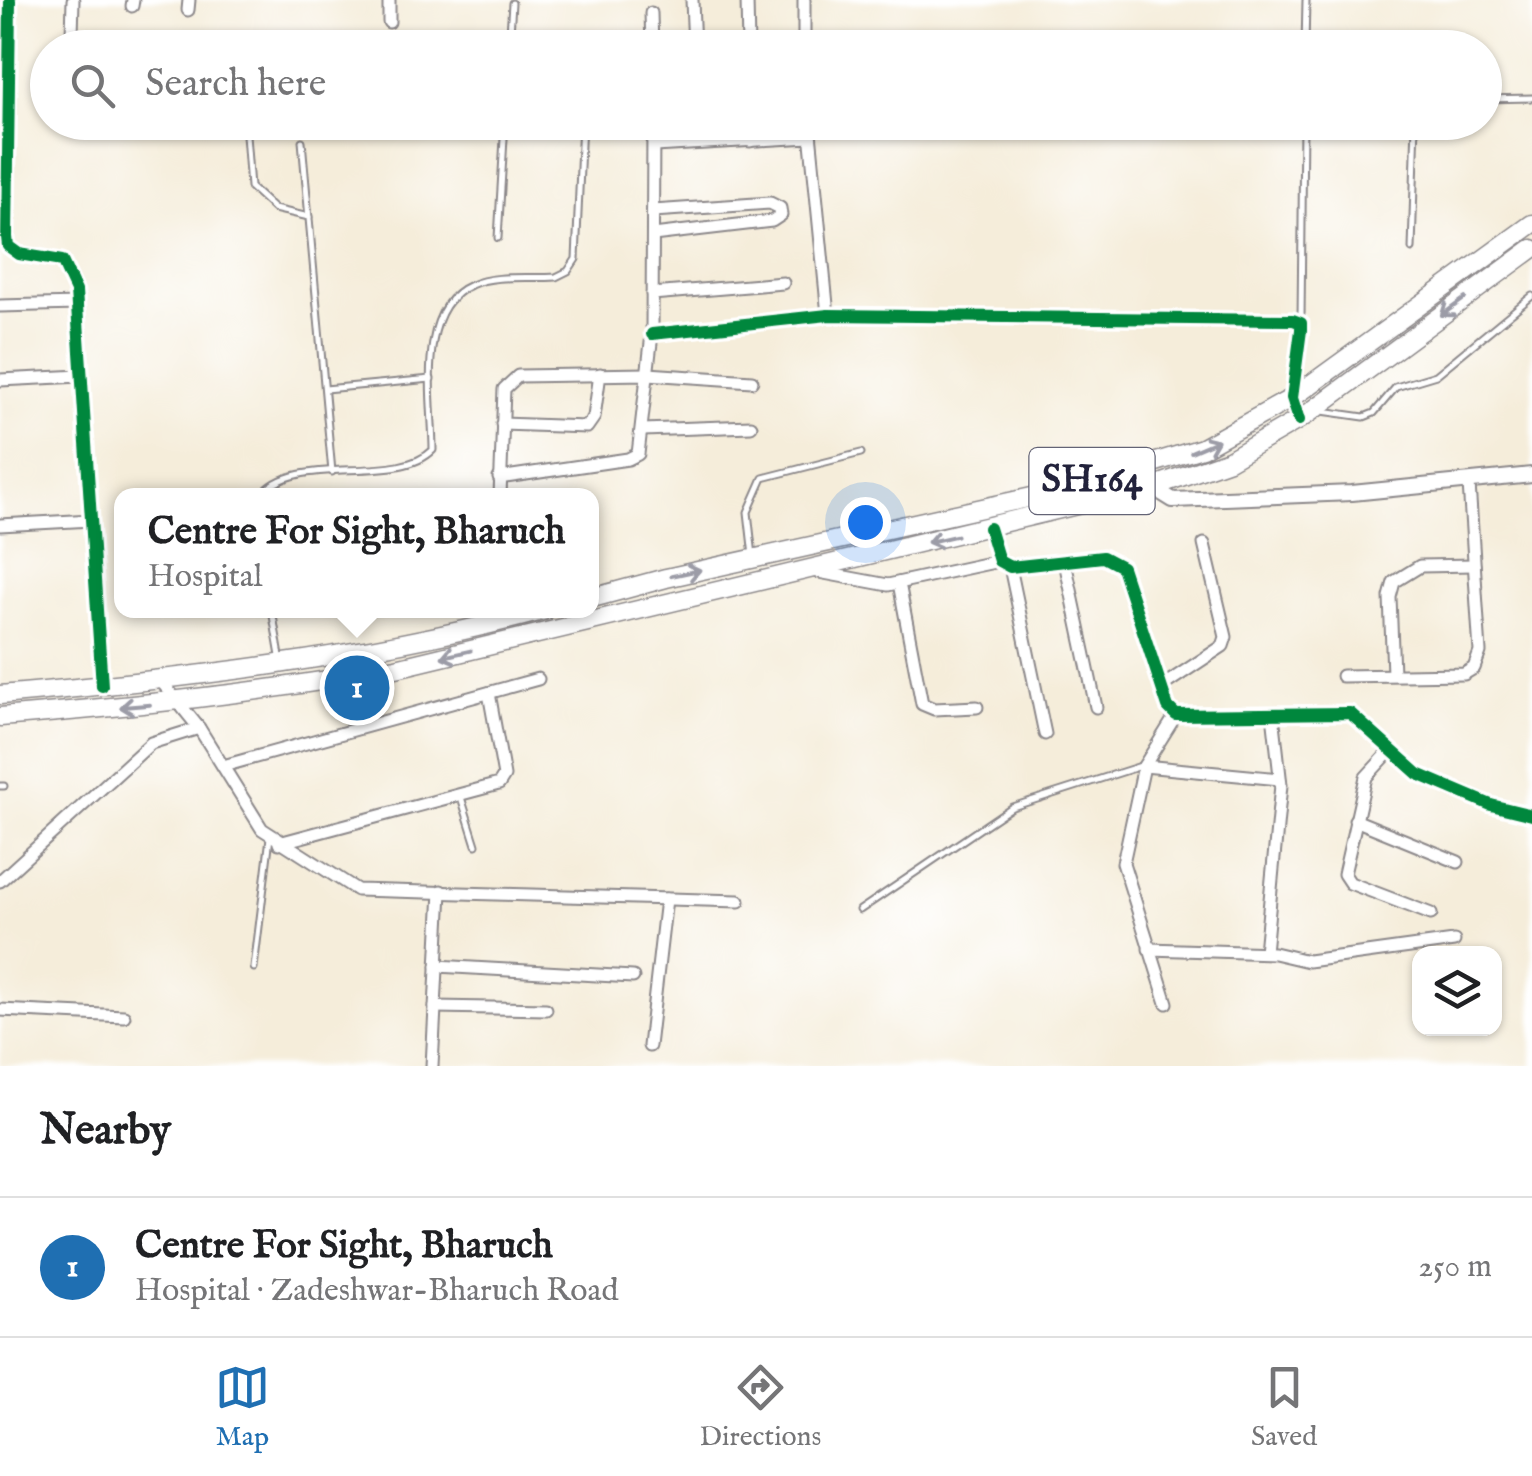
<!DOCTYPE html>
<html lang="en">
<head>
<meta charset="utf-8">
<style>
	:root { --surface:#fff; --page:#f2f2f2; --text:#202124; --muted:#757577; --line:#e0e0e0; --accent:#1f6fb2 }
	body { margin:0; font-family:"IM FELL English",serif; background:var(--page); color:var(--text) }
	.controls { position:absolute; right:30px; bottom:30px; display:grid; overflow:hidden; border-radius:20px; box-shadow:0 2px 8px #0004 }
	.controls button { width:90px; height:90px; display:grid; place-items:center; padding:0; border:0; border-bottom:2px solid var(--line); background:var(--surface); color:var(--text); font:50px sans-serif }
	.you { position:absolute; left:865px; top:522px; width:35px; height:35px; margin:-25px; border:8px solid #fff; border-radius:50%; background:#1a73e8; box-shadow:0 0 0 15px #1a73e833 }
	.badge { display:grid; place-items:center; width:65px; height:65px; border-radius:50%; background:var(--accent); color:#fff; font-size:32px; font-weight:700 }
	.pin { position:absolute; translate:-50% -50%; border:5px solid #fff; box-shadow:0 2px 10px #0006 }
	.popup { position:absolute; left:114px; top:488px; width:485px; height:130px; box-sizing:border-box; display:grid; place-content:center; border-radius:20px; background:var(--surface); filter:drop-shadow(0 2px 8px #0005); font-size:32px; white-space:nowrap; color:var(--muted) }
	.popup b { font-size:38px; color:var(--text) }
	.popup::after { content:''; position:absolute; left:50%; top:100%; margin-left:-20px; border:20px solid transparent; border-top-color:var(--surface) }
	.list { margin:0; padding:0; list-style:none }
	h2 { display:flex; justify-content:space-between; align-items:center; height:130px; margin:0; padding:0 40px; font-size:42px }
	h2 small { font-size:32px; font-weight:400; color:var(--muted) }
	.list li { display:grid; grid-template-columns:65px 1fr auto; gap:30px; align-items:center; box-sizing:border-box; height:140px; padding:0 40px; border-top:2px solid var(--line) }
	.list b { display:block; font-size:38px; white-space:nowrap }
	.list p { margin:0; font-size:32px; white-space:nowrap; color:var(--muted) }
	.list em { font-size:32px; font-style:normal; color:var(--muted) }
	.icon { flex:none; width:55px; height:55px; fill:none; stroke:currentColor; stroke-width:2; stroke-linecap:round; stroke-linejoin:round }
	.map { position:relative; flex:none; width:1532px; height:1066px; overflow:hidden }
	.search { position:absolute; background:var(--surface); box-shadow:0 2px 8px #0004; left:30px; right:30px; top:30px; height:110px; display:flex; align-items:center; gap:25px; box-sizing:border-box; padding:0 35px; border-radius:55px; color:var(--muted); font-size:38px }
	.sheet { height:270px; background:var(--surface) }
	nav { display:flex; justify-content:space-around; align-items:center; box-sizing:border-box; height:140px; border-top:2px solid var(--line); background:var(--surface); font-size:28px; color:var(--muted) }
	nav a { display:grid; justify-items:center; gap:5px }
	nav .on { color:var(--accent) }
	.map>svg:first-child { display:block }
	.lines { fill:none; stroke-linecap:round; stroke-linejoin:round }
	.service-casing { stroke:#8c888a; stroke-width:9 }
	.minor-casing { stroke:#8c888a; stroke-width:15 }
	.tertiary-casing { stroke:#8c888a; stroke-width:18 }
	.primary-casing { stroke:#8c888a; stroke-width:21 }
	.service { stroke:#fff; stroke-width:5 }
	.minor { stroke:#fff; stroke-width:11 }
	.tertiary { stroke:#fff; stroke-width:14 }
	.primary { stroke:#fff; stroke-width:18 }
	.cycleway-casing { stroke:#fff; stroke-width:19 }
	.cycleway { stroke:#00873e; stroke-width:12 }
	.oneway { stroke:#9c9ca7 }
	.labels { text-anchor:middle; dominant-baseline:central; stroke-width:10; stroke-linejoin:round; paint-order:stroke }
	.shield { fill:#fff; stroke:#646476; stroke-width:2.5 }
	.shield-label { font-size:38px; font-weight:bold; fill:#22223b }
</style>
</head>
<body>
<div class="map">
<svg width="1532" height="1066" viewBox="0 0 1532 1066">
	<rect width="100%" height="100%" fill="#fff"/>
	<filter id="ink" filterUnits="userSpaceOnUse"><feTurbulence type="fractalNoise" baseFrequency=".01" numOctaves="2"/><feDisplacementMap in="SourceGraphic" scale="20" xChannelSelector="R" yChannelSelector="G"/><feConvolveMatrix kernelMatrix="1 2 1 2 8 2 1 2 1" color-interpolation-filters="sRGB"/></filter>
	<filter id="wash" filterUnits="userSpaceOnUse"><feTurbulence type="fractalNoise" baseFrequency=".0048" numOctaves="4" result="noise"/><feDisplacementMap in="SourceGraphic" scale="40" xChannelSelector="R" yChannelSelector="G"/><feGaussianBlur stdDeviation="2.25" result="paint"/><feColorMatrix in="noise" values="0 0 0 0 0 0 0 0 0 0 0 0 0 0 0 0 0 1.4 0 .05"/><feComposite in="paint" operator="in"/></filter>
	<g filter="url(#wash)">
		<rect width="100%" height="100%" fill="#f5edda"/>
	</g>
	<g filter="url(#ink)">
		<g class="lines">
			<g class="service-casing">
				<g id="service">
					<path d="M509,48l3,-45"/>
					<path d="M1305,48l1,-48"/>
					<path d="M1484,99l48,-1"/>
					<path d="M245,122l5,65 24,22 35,8"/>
					<path d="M302,141l30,331"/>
					<path d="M498,238l7,-116"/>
					<path d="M1412,249l4,-127"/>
					<path d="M1301,320l2,-198"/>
					<path d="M325,389l106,-10"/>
					<path d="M1322,411l42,6 10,-4 22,-26 40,-12 96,-79"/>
					<path d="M261,496c32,-45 136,-9 172,-46 0,-48 -18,-141 38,-165 24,-11 59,-6 85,-8l12,-6 8,-12 6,-137"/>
					<path d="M753,556l-5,-44 15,-34 98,-25"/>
					<path d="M272,610l9,52"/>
					<path d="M0,786h4"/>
					<path d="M461,797l15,48"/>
					<path d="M860,910l152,-103 129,-41"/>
					<path d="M254,968l16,-131"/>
				</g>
			</g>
			<g class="minor-casing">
				<g id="minor">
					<path d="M10,0l-3,237 1,9 11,8 43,7 14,30 26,395"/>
					<path d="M692,0l2,48"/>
					<path d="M747,0l1,48"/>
					<path d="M804,0v48"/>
					<path d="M132,6l1,-6"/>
					<path d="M188,10l1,-10"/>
					<path d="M651,13l1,35"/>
					<path d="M389,22v-22"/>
					<path d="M72,35l1,-35"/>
					<path d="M750,122v19"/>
					<path d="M809,122l19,193"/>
					<path d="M654,146l156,-9"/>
					<path d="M653,235l119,-14 9,-6 -1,-7 -10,-5 -117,8"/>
					<path d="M652,294l131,-11"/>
					<path d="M0,306l77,-2"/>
					<path d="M652,334l176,-19 465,5 8,3v7l-9,68 7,22"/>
					<path d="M0,380l81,-4"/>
					<path d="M502,424l85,3 7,-10 6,-43"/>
					<path d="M643,430l108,-4"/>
					<path d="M499,478l129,-19 10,-5 14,-120 1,-212"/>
					<path d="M500,496l4,-107 14,-13 130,-2 104,7"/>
					<path d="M0,525l92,-5"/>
					<path d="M989,528l10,33 11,6 93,-10 19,10 46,140 8,8 174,-2 68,61 73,31 41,10"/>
					<path d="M1065,562l31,145"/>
					<path d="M1010,567l35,167"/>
					<path d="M813,571l75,14 111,-24"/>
					<path d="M899,583l23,121 12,5 43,-2"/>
					<path d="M1393,674l-3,-77 4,-15 26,-16 54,-1"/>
					<path d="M1342,676l122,-2 10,-6 6,-16 -11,-168"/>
					<path d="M161,681l38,47 63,101 95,61 382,11"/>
					<path d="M1161,687l62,-41 3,-9 -22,-93"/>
					<path d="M1391,750l-25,27 -22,97 6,9 81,31"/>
					<path d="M223,766l315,-87"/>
					<path d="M1144,766l136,13"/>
					<path d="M1355,820l103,42"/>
					<path d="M279,843l220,-59 5,-8 -15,-83"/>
					<path d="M0,881l151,-138 48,-15"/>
					<path d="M1149,949l125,4 34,8 146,-20"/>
					<path d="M1265,952l16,-167 -8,-71"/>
					<path d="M437,966l196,11"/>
					<path d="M1167,1003l-44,-140 21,-97 32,-51"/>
					<path d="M435,1007l111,2"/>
					<path d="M0,1010l124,6"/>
					<path d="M649,1046l17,-147"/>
					<path d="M432,1066l9,-175"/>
				</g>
			</g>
			<g class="tertiary-casing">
				<path id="tertiary" d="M1152,487l21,13 179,-7 180,-18"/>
			</g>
			<g class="primary-casing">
				<g id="primary">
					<path d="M592,598l74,-20 402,-89 134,-41 90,-50 240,-174"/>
					<path d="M0,695c184,-16 367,-37 546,-85"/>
					<path d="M0,717c134,-11 264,-24 396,-49l756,-181 77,-27 76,-44 227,-167"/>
				</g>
			</g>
			<use href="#service" class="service"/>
			<use href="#minor" class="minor"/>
			<use href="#tertiary" class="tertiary"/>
			<use href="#primary" class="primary"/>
			<g class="cycleway-casing">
				<g id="cycleway">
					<path d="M10,0l-3,237 1,9 11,8 43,7 14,30 26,395"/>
					<path d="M652,334l176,-19 465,5 8,3v7l-9,68 7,22"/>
					<path d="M989,528l10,33 11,6 93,-10 19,10 46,140 8,8 174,-2 68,61 73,31 41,10"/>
				</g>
			</g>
			<use href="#cycleway" class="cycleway"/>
		</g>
		<defs><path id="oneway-shaft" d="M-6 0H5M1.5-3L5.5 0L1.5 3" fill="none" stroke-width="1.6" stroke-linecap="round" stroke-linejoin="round" transform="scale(2.5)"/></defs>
		<g class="oneway">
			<use href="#oneway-shaft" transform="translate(1453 307) rotate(144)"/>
			<use href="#oneway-shaft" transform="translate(1205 446) rotate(-23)"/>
			<use href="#oneway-shaft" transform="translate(942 539) rotate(167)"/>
			<use href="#oneway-shaft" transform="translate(686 573) rotate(-12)"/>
			<use href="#oneway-shaft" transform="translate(456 654) rotate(167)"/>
			<use href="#oneway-shaft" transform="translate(135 706) rotate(175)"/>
		</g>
	</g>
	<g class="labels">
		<rect class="shield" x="1029.5" y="448" width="125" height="66" rx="8"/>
		<g class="shield-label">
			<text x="1092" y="481">SH164</text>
		</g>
	</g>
</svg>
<div class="controls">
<button><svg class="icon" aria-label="layers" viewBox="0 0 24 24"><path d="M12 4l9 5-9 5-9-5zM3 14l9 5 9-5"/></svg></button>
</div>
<div class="you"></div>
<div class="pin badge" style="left:357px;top:688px">1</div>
<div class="popup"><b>Centre For Sight, Bharuch</b>Hospital</div>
<div class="search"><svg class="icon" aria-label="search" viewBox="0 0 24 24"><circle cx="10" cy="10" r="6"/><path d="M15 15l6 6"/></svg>Search here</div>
</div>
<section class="sheet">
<h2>Nearby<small></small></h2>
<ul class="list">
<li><span class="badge">1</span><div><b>Centre For Sight, Bharuch</b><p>Hospital · Zadeshwar-Bharuch Road</p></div><em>250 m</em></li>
</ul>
</section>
<nav>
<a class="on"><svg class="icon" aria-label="map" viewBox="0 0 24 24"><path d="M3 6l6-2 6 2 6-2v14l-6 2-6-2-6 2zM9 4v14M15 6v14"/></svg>Map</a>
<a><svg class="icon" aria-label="directions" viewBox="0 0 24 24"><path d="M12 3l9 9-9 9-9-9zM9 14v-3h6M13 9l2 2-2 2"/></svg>Directions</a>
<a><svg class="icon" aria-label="saved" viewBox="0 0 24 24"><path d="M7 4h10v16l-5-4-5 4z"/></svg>Saved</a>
</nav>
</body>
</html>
